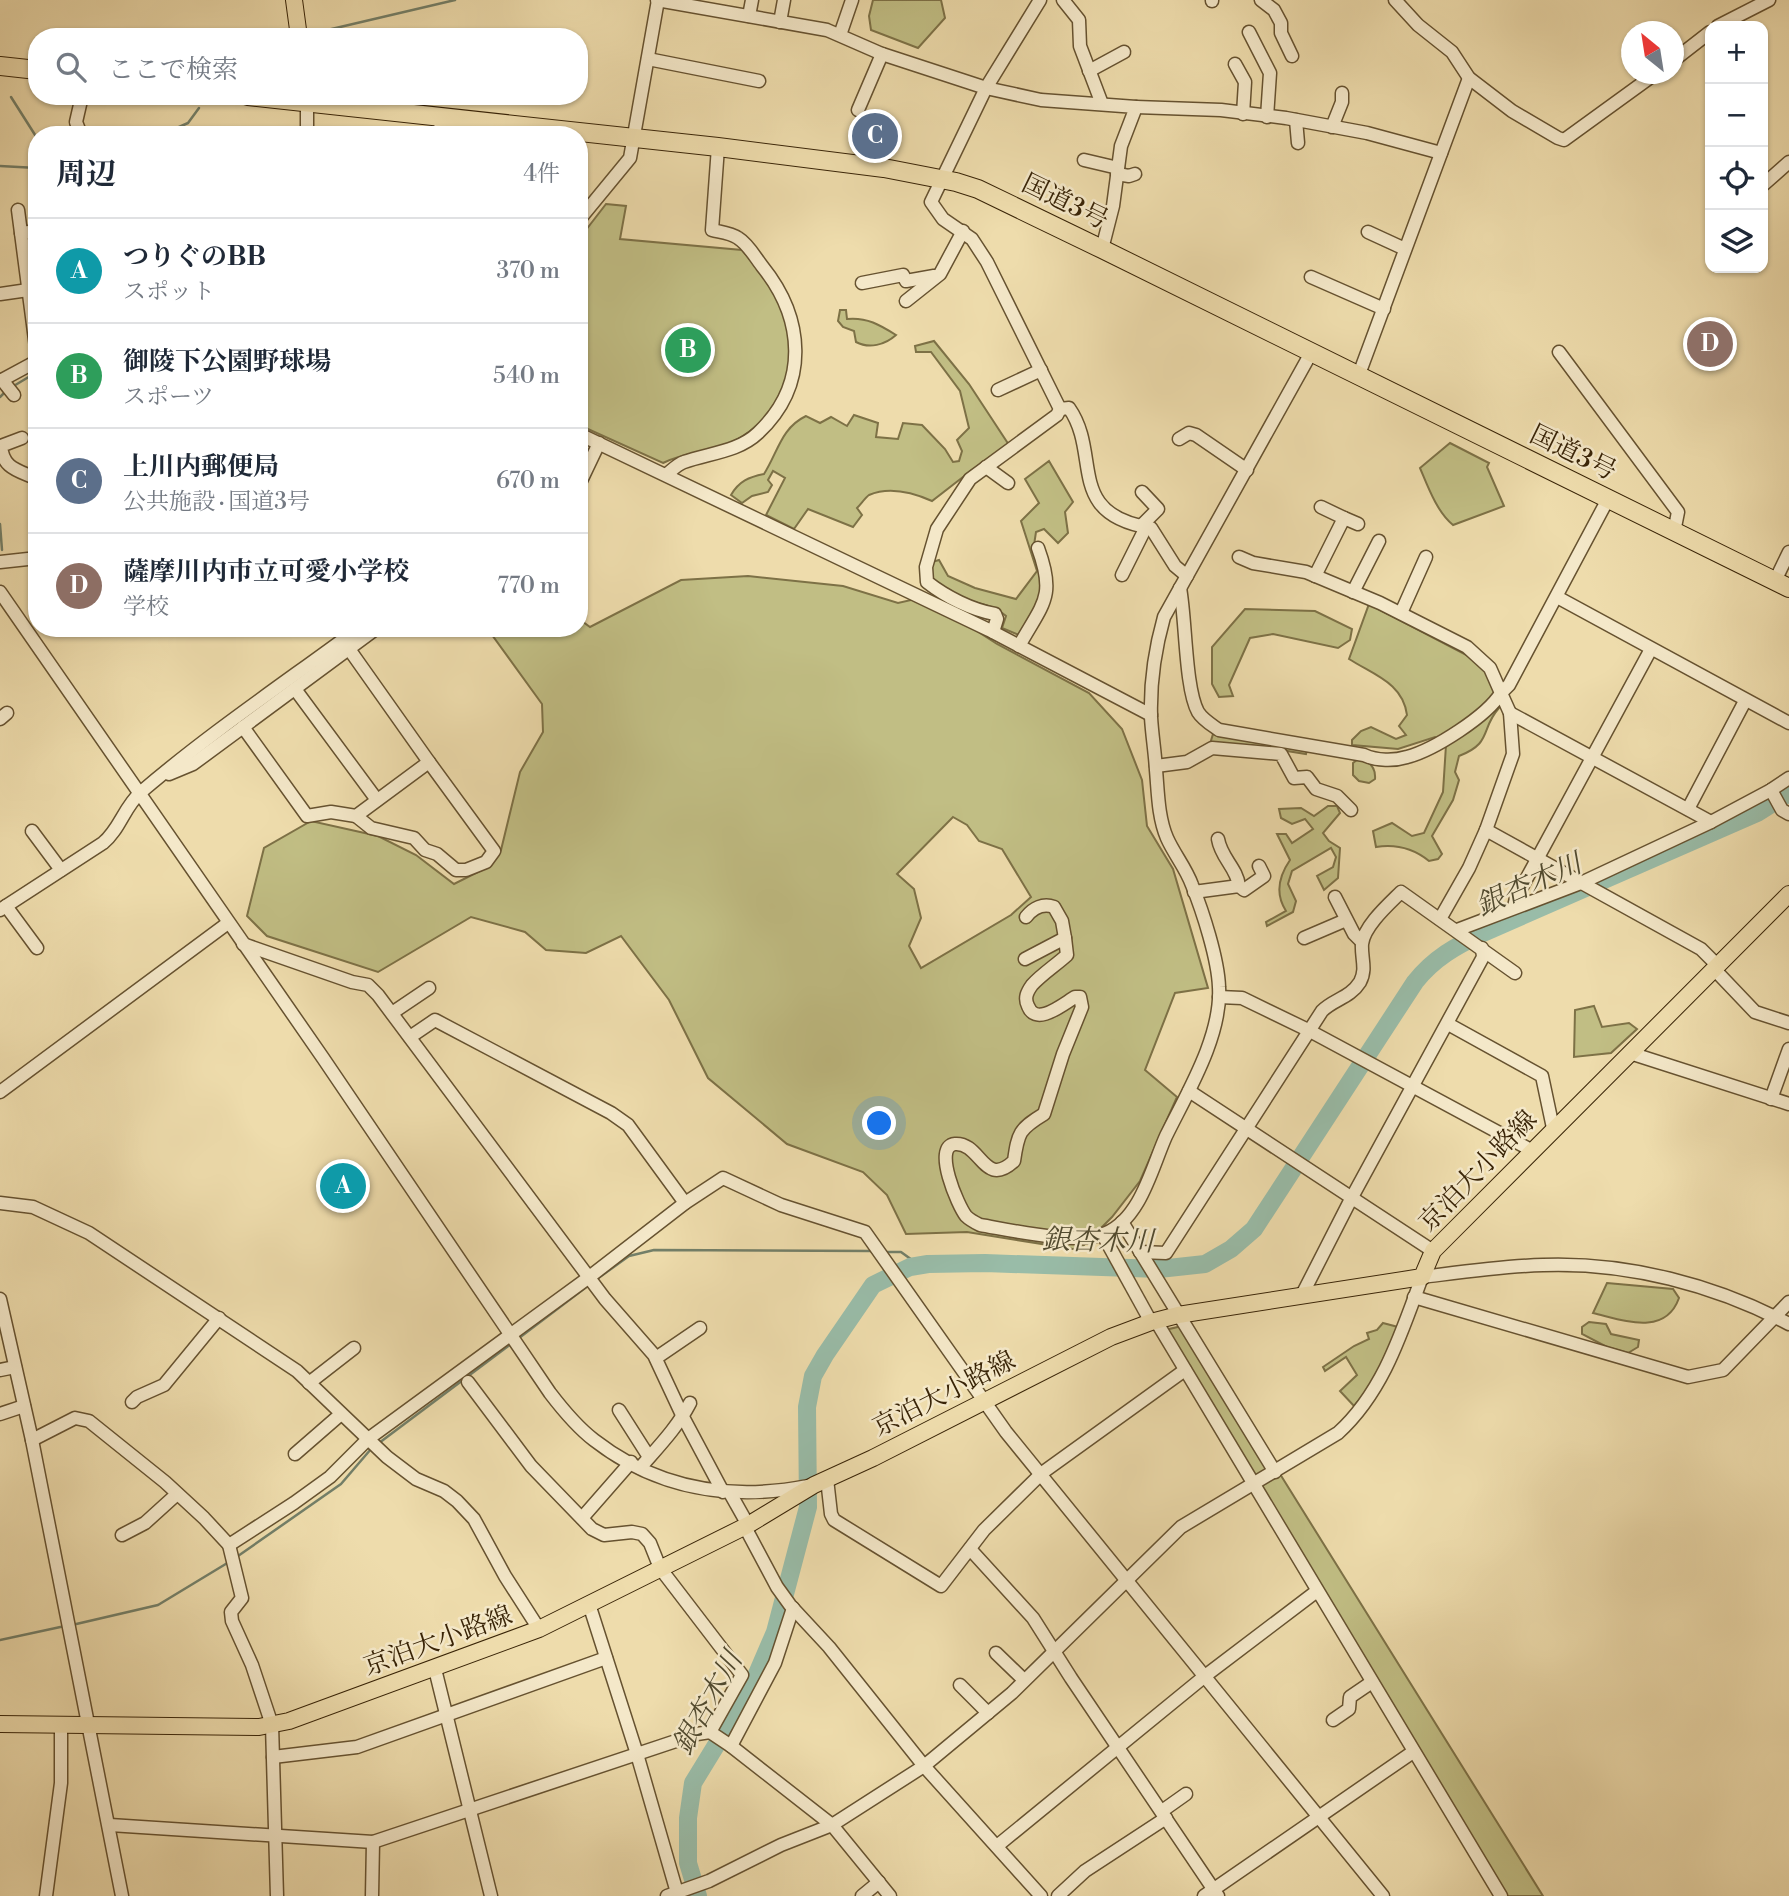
<!DOCTYPE html>
<html lang="ja">
<head>
<meta charset="utf-8">
<style>
	:root { --surface:#fff; --page:#f2f2f3; --text:#1f2937; --muted:#747a83; --line:#e0e1e3; --accent:#2563eb }
	body { margin:0; font-family:"Libre Bodoni","Noto Serif JP",serif; background:var(--page); color:var(--text) }
	.controls { position:absolute; right:21px; top:21px; display:grid; overflow:hidden; border-radius:14px; box-shadow:0 2px 5px #0004 }
	.controls button { width:63px; height:63px; display:grid; place-items:center; padding:0; border:0; border-bottom:2px solid var(--line); background:var(--surface); color:var(--text); font:35px sans-serif }
	.compass { position:absolute; left:1621px; top:21px; width:63px; height:63px; border-radius:50%; background:var(--surface); box-shadow:0 2px 5px #0004; rotate:330deg }
	.you { position:absolute; left:880px; top:1124px; width:24px; height:24px; margin:-18px; border:5px solid #fff; border-radius:50%; background:#1a73e8; box-shadow:0 0 0 10px #1a73e833 }
	.badge { display:grid; place-items:center; width:46px; height:46px; border-radius:50%; background:var(--accent); color:#fff; font-size:23px; font-weight:700 }
	.pin { position:absolute; translate:-50% -50%; border:4px solid #fff; box-shadow:0 2px 7px #0006 }
	.list { margin:0; padding:0; list-style:none }
	h2 { display:flex; justify-content:space-between; align-items:center; height:91px; margin:0; padding:0 28px; font-size:30px }
	h2 small { font-size:23px; font-weight:400; color:var(--muted) }
	.list li { display:grid; grid-template-columns:46px 1fr auto; gap:21px; align-items:center; box-sizing:border-box; height:105px; padding:0 28px; border-top:2px solid var(--line) }
	.list b { display:block; font-size:26px; white-space:nowrap }
	.list p { margin:0; font-size:23px; white-space:nowrap; color:var(--muted) }
	.list em { font-size:23px; font-style:normal; color:var(--muted) }
	.icon { flex:none; width:38px; height:38px; fill:none; stroke:currentColor; stroke-width:2; stroke-linecap:round; stroke-linejoin:round }
	.map { position:relative; flex:none; width:1789px; height:1896px; overflow:hidden }
	.search { position:absolute; background:var(--surface); box-shadow:0 2px 5px #0004; left:28px; top:28px; width:560px; height:77px; display:flex; align-items:center; gap:18px; box-sizing:border-box; padding:0 24px; border-radius:28px; color:var(--muted); font-size:26px }
	.panel { position:absolute; background:var(--surface); box-shadow:0 2px 5px #0004; left:28px; top:126px; width:560px; height:511px; border-radius:28px }
	.map>svg:first-child { display:block }
	.green { fill:#c1be84; stroke:#7d7146; stroke-width:2; fill-rule:evenodd }
	.lines { fill:none; stroke-linecap:round; stroke-linejoin:round }
	.stream { stroke:#737f68; stroke-width:2.5 }
	.river { stroke:#99bca8; stroke-width:18 }
	.minor-casing { stroke:#665230; stroke-width:15 }
	.major-casing { stroke:#392407; stroke-width:18 }
	.highway-casing { stroke:#392407; stroke-width:20 }
	.minor { stroke:#f4e8c9; stroke-width:12 }
	.major { stroke:#eedcac; stroke-width:16 }
	.highway { stroke:#eedcac; stroke-width:18 }
	.labels { text-anchor:middle; dominant-baseline:central; stroke-width:5; stroke-linejoin:round; paint-order:stroke }
	.street-label { font-size:26px; fill:#392407; stroke:#f4e8c9 }
	.water-label { font-size:28px; font-style:italic; fill:#514a2f; stroke:#f4e8c9 }
</style>
</head>
<body>
<div class="map">
<svg width="1789" height="1896" viewBox="0 0 1789 1896">
	<rect width="100%" height="100%" fill="#eedcac"/>
	<filter id="stains"><feTurbulence type="fractalNoise" baseFrequency=".00286" numOctaves="4"/><feColorMatrix values="0 0 0 0 .2 0 0 0 0 .09 0 0 0 0 .02 0 0 0 .5 -.17"/></filter>
	<radialGradient id="worn" r=".72"><stop offset=".6" stop-color="#630" stop-opacity="0"/><stop offset="1" stop-color="#630" stop-opacity=".3"/></radialGradient>
	<g class="green">
		<path d="M873,0h68l4,18 -27,30 -47,-18 -2,-14z"/>
		<path d="M606,204l20,2 -6,33 122,11c16,19 35,38 43,62 16,52 -5,108 -55,131 -22,10 -46,9 -67,20l-84,-38v-186z"/>
		<path d="M840,310h6l1,9c20,-2 33,6 49,16 -11,10 -27,14 -40,7l-2,-11 -11,-4 -5,-6z"/>
		<path d="M934,341l35,43 40,61 -37,25 -40,31c-18,-8 -42,-15 -63,-6 -4,3 -8,9 -12,13l5,7 -9,12 -45,-18 -14,20 -28,-14 19,-37 -12,-7 -5,9 4,5 -4,7 -16,4 -10,7 -11,-8c8,-14 18,-18 33,-21 14,-22 17,-46 42,-58l14,7 11,-6 16,9 7,-11 24,8 -2,14 22,2 5,-16 19,2 23,24 8,13 6,-1 3,-10 -5,-11 12,-12 -9,-37 -29,-39h-15l-1,-6z"/>
		<path d="M1450,443l39,20 -2,4 17,39 -51,19c-16,-13 -25,-38 -33,-57z"/>
		<path d="M1049,461l24,41 -8,10 3,21 -10,10 -14,-14 -8,3 -2,13 9,50 -24,40 -17,-7 4,-12c-12,-12 -26,-11 -41,-17 -10,-4 -20,-11 -30,-16l-4,-10 1,-11 7,-2 9,16 27,12 41,11 21,-28 -16,-50 18,-18 -14,-24z"/>
		<path d="M748,576l95,10 55,17 26,-6 73,47 92,49 33,36 20,51 5,46 26,43 35,119 -33,5 -30,77 32,27 -37,84 -28,36 -33,33 -112,-18 -61,2 -19,-39 -24,-23 -76,-28 -79,-66 -39,-78 -48,-64 -35,17 -40,-3 -21,-18 -54,-15 -93,55 -111,-36 -20,-20 17,-68 47,-27 67,15 38,19 38,29 36,-18 11,-16 19,-78 23,-40 -1,-28 -55,-76h92v-9l11,8 91,-47zM953,817l14,8 12,16 23,8 29,48 -20,18 -90,53 -12,-22 12,-28 -7,-29 -17,-15z"/>
		<path d="M1369,604l107,56 19,25 4,23c-19,21 -6,35 -40,48l-4,16 4,8 -6,20 -21,36 10,18 -4,5 -9,2c-16,-13 -34,-17 -53,-14l-3,-16 19,-8 20,13 12,-3 19,-41 3,-47 -11,-8 -37,12 -46,-4v-5l9,-9 10,-4 25,12 10,-4 -7,-9 8,-11c-4,-32 -33,-40 -58,-56z"/>
		<path d="M1245,609l70,2 37,18 -2,11 -12,8 -65,-14 -23,4 -21,47 4,11 -14,1 -7,-13v-37z"/>
		<path d="M1213,734l94,16 -1,4 -37,-6 -59,-4z"/>
		<path d="M1358,759c11,2 18,8 17,20l-6,4 -10,-2 -6,-6v-12z"/>
		<path d="M1328,806h9l3,7 -17,20 6,8 11,7 -2,30 -14,12 -7,-14 16,-9 3,-10 -5,-9 -39,23 -4,13 8,17 -3,11 -26,14 -1,-4 20,-11c-11,-17 -7,-35 4,-51l-13,-26h9l6,9 21,-14 -8,-10 -13,5 -11,-6 -2,-9 22,-1 13,8z"/>
		<path d="M1594,1006l8,21 27,-4 8,6 -26,24 -37,4 1,-47z"/>
		<path d="M1607,1283l66,6 6,9c-14,39 -56,22 -86,15z"/>
		<path d="M1589,1322l17,2 5,10 28,6 -1,7 -10,6 -21,-6 -25,-13v-7z"/>
		<path d="M1383,1323l15,4 -27,59 -17,20 -14,-15 17,-16 -11,-18 -21,14 -2,-4 31,-21 15,-7 -2,-6 10,-3z"/>
		<path d="M1182,1326l86,144 -15,6 -88,-146z"/>
		<path d="M1280,1474l263,422h-39l-243,-411z"/>
	</g>
	<g class="lines">
		<g class="stream">
			<path d="M306,35l149,-35"/>
			<path d="M11,97l26,41"/>
			<path d="M161,135l27,-12 11,-15"/>
			<path d="M0,166l37,2"/>
			<path d="M12,387l25,-15"/>
			<path d="M0,397l7,-7"/>
			<path d="M0,524l2,26"/>
			<path d="M883,1252h18l18,13 9,-1"/>
			<path d="M597,1279l32,-23 25,-6 219,1"/>
			<path d="M519,1338l70,-53"/>
			<path d="M379,1443l132,-99"/>
			<path d="M238,1556l103,-72 30,-35"/>
			<path d="M72,1625l86,-20 71,-43"/>
			<path d="M0,1640l65,-14"/>
		</g>
		<path class="river" d="M698,1896l-10,-33v-45l5,-35 57,-93 25,-58 33,-125 -1,-100 6,-31 12,-21 48,-70 37,-18 18,-3 57,-1 174,6 46,-5 26,-15 23,-20 161,-247c19,-24 41,-36 68,-49l274,-120 32,-20"/>
		<g class="minor-casing">
			<g id="minor">
				<path d="M657,0l170,30 55,24 104,34 55,12 95,7 -15,39 -8,60 -11,43"/>
				<path d="M1063,0l16,20 1,26 22,58"/>
				<path d="M1261,0l13,10 7,13v10l11,23"/>
				<path d="M1395,0l23,25 34,27 17,26 43,33 46,27 6,2 91,-66"/>
				<path d="M1212,1v-1"/>
				<path d="M749,16l3,-16"/>
				<path d="M780,22l4,-22"/>
				<path d="M1718,26l51,-26"/>
				<path d="M1249,32l21,41 -3,44"/>
				<path d="M840,35l12,-35"/>
				<path d="M648,59l111,22"/>
				<path d="M1674,60l36,-28"/>
				<path d="M1235,64l10,18 -2,32"/>
				<path d="M1089,71l35,-19"/>
				<path d="M307,103v32"/>
				<path d="M1136,107l85,3 65,8 81,15 74,20"/>
				<path d="M858,110l24,-56"/>
				<path d="M440,116l1,19"/>
				<path d="M1296,120l2,23"/>
				<path d="M1332,127l10,-25v-9"/>
				<path d="M81,135l-5,-13 6,-26"/>
				<path d="M1084,160l34,8"/>
				<path d="M1117,174l12,2 6,-2"/>
				<path d="M1763,185l26,-23"/>
				<path d="M18,210l19,145"/>
				<path d="M579,220l51,-62 28,-158"/>
				<path d="M1368,232l37,17"/>
				<path d="M21,233l16,-2"/>
				<path d="M1311,277l73,32"/>
				<path d="M862,283l41,-8 3,6 28,-5"/>
				<path d="M0,294l28,-4"/>
				<path d="M906,301l34,-27 23,-43"/>
				<path d="M1559,352l119,160 -4,20"/>
				<path d="M1358,377l111,-299"/>
				<path d="M2,380l12,15"/>
				<path d="M0,381l37,-20"/>
				<path d="M998,390l43,-20"/>
				<path d="M1060,409l9,-1c33,47 -5,106 82,120l24,38 12,10"/>
				<path d="M579,434l410,196 162,85"/>
				<path d="M22,438l-21,8c2,23 17,24 36,33"/>
				<path d="M1179,439l10,-6 7,2 51,35"/>
				<path d="M986,467l22,16"/>
				<path d="M667,474c5,-4 11,-10 17,-12 25,-9 54,-10 74,-29 52,-49 46,-115 4,-167 -7,-9 -14,-22 -24,-28 -7,-5 -18,-6 -26,-8l6,-83"/>
				<path d="M579,485l20,-42"/>
				<path d="M1321,507l23,11"/>
				<path d="M1141,526l17,-17 -16,-17"/>
				<path d="M0,562l37,-4"/>
				<path d="M1122,575l24,-48"/>
				<path d="M1315,576l29,-58 14,6"/>
				<path d="M1775,581l14,-29"/>
				<path d="M1180,588c6,32 5,100 18,124 5,8 14,13 21,18l145,25c13,6 30,6 43,2 27,-7 80,-41 94,-64l-11,-25 -23,-21 -87,-44 -74,-31 -53,-9 -14,-6"/>
				<path d="M0,592l323,466 227,335c13,17 27,34 44,47 63,49 137,61 214,46"/>
				<path d="M1353,592l26,-51"/>
				<path d="M1557,597l232,126"/>
				<path d="M1401,613l25,-56"/>
				<path d="M993,632l4,-13 -2,-5c-23,-4 -49,-17 -68,-32l-1,-15 11,-38 33,-50 87,-64 3,-6 -73,-147 -15,-23 -29,-20 -12,-17 55,-114 54,-88"/>
				<path d="M1019,646c24,-43 37,-49 19,-98"/>
				<path d="M295,689l82,111"/>
				<path d="M1510,713l201,109"/>
				<path d="M0,719l7,-6"/>
				<path d="M243,727l64,89 24,-4 25,4 73,-54 -80,-113"/>
				<path d="M1156,766l31,-4 25,-14 69,6 13,24 13,-1 9,12 21,7 14,14"/>
				<path d="M169,774l24,-10 184,-136"/>
				<path d="M1771,790l11,20 7,4"/>
				<path d="M1688,809l57,-108"/>
				<path d="M356,816l15,12 43,10 11,12 12,4 19,16h10l20,-8 8,-11 -65,-89"/>
				<path d="M1486,830l215,119 17,17"/>
				<path d="M32,831l29,39"/>
				<path d="M1218,839c3,19 19,29 21,47"/>
				<path d="M1194,892l45,-6 5,4 20,-14 -5,-10"/>
				<path d="M1335,897l19,37 8,8"/>
				<path d="M6,906l31,42"/>
				<path d="M1514,907l2,-9 135,-249"/>
				<path d="M0,910l103,-67c17,-14 21,-36 38,-51 69,-59 145,-110 218,-164"/>
				<path d="M1026,917c7,-9 17,-14 28,-10l8,14 3,17"/>
				<path d="M1440,919l29,-51 17,-38 27,-76 -3,-41 -9,-20 8,-8 99,-186"/>
				<path d="M1457,930l124,-47 130,-61 60,-32 18,-12"/>
				<path d="M1304,938l42,-18"/>
				<path d="M243,944l109,38 16,3 10,10 227,304 49,56 29,62 40,75"/>
				<path d="M1025,959l40,-21 2,17c-11,10 -25,19 -35,30 -5,7 -8,13 -4,21 8,21 35,-2 47,-9h5l2,10 -19,47 -19,60c-25,15 -26,19 -30,47 -30,28 -33,-19 -59,-17 -23,2 3,62 11,72 4,4 10,7 14,9 30,5 99,21 126,8 35,-15 46,-66 60,-97 21,-43 56,-100 53,-149 -1,-28 -16,-75 -27,-102 -6,-17 -18,-31 -25,-47 -9,-21 -9,-46 -11,-68 -1,-18 -4,-35 -5,-53 -1,-33 4,-68 13,-100l147,-264"/>
				<path d="M1715,970l40,42 34,11"/>
				<path d="M1219,997l23,1 66,32 223,120"/>
				<path d="M392,1013l37,-25"/>
				<path d="M1448,1024l94,52 11,52"/>
				<path d="M410,1037l25,-17 176,93 17,12 57,78"/>
				<path d="M1630,1053l159,51"/>
				<path d="M1189,1091l244,160"/>
				<path d="M0,1092l228,-169"/>
				<path d="M1771,1099l18,-50"/>
				<path d="M0,1203l33,4 56,26 208,138 90,86 29,22 28,12 13,10 17,18 31,57 34,53"/>
				<path d="M1122,1222l153,250"/>
				<path d="M1103,1235l48,87"/>
				<path d="M1140,1252l26,1 156,-242c12,-12 28,-13 38,-29 7,-13 1,-24 2,-38 2,-18 27,-40 39,-52l114,81"/>
				<path d="M1302,1295l49,-96 132,-242 -1,-9"/>
				<path d="M1414,1297l274,80 35,-7 66,-68"/>
				<path d="M0,1299l32,141 90,456"/>
				<path d="M1156,1321l345,575"/>
				<path d="M656,1358l44,-30"/>
				<path d="M0,1370l15,-3"/>
				<path d="M468,1382l63,84 61,63 12,6 28,-3 10,2 8,9 10,25 82,107 -32,57"/>
				<path d="M309,1383l45,-35"/>
				<path d="M132,1402l5,-5 27,-12 55,-67"/>
				<path d="M619,1410l30,47"/>
				<path d="M0,1414l24,-8"/>
				<path d="M32,1440l43,-22 14,3 76,61 39,36 25,27 13,53 -11,14 1,9 20,44 20,60 5,171"/>
				<path d="M295,1454l46,-40"/>
				<path d="M640,1468c18,-21 37,-40 50,-65"/>
				<path d="M827,1479l4,35 3,6 107,66 43,-56 58,-57 143,-103"/>
				<path d="M730,1493l18,32"/>
				<path d="M582,1518l49,-56"/>
				<path d="M745,1527l32,60 13,18 39,42 95,119 117,130"/>
				<path d="M122,1535l23,-12 32,-29"/>
				<path d="M229,1545l65,-42 36,-26 38,-38 220,-161 97,-75 38,-25 58,27 84,27 141,200 377,464"/>
				<path d="M970,1549l63,69 38,60 147,218"/>
				<path d="M589,1604l48,150 41,142"/>
				<path d="M996,1653l28,27"/>
				<path d="M435,1669l56,227"/>
				<path d="M960,1685l28,28"/>
				<path d="M1333,1720l16,-11 1,-12 22,-15"/>
				<path d="M731,1746l44,-83 18,-55"/>
				<path d="M273,1757l84,-10 249,-89"/>
				<path d="M1162,1811l24,-17"/>
				<path d="M110,1825l263,17 324,-108 13,-2 21,14 101,79 58,71"/>
				<path d="M997,1846l208,-170 112,-85"/>
				<path d="M46,1896l15,-113v-58"/>
				<path d="M372,1896l1,-54"/>
				<path d="M667,1896l42,-15 72,-36 51,-20 92,-59 88,-73 169,-166 157,-94c45,-41 63,-99 84,-156 40,-5 81,-11 121,-12 85,-3 172,20 246,59"/>
				<path d="M862,1896l17,-14"/>
				<path d="M1058,1896l27,-25 81,-53"/>
				<path d="M1204,1896l209,-144"/>
			</g>
		</g>
		<g class="major-casing">
			<g id="major">
				<path d="M294,0l5,37"/>
				<path d="M0,1724l259,3 30,-6 250,-92 209,-104 66,-40 59,-27 238,-121 40,-15 27,-7 244,-38 11,-26 356,-357"/>
			</g>
		</g>
		<g class="highway-casing">
			<g id="highway">
				<path d="M0,66l37,4"/>
				<path d="M248,96l470,51 166,21 72,14 22,7 124,60 687,339"/>
			</g>
		</g>
		<use href="#minor" class="minor"/>
		<use href="#major" class="major"/>
		<use href="#highway" class="highway"/>
	</g>
	<g class="labels">
		<g class="street-label">
			<text transform="translate(1065 202) rotate(26)">国道3号</text>
			<text transform="translate(1573 453) rotate(26)">国道3号</text>
			<text transform="translate(1478 1171) rotate(-46)">京泊大小路線</text>
			<text transform="translate(944 1394) rotate(-27)">京泊大小路線</text>
			<text transform="translate(438 1641) rotate(-20)">京泊大小路線</text>
		</g>
		<g class="water-label">
			<text transform="translate(1529 885) rotate(-24)">銀杏木川</text>
			<text transform="translate(1098 1241) rotate(1)">銀杏木川</text>
			<text transform="translate(708 1703) rotate(-61)">銀杏木川</text>
		</g>
	</g>
	<rect width="100%" height="100%" filter="url(#stains)"/>
	<rect width="100%" height="100%" fill="url(#worn)"/>
</svg>
<div class="controls">
<button>+</button>
<button>−</button>
<button><svg class="icon" aria-label="locate" viewBox="0 0 24 24"><circle cx="12" cy="12" r="6"/><path d="M12 2v4M12 18v4M2 12h4M18 12h4"/></svg></button>
<button><svg class="icon" aria-label="layers" viewBox="0 0 24 24"><path d="M12 4l9 5-9 5-9-5zM3 14l9 5 9-5"/></svg></button>
</div>
<svg class="compass" viewBox="-18 -18 36 36"><path d="M0-13l5 13h-10z" fill="#e53935"/><path d="M0 13l5-13h-10z" fill="#747a83"/></svg>
<div class="you"></div>
<div class="pin badge" style="left:343px;top:1186px;background:#0f9aa8">A</div>
<div class="pin badge" style="left:688px;top:350px;background:#2e9e5b">B</div>
<div class="pin badge" style="left:875px;top:136px;background:#5c6f8a">C</div>
<div class="pin badge" style="left:1710px;top:344px;background:#8d6e63">D</div>
<div class="search"><svg class="icon" aria-label="search" viewBox="0 0 24 24"><circle cx="10" cy="10" r="6"/><path d="M15 15l6 6"/></svg>ここで検索</div>
<section class="panel">
<h2>周辺<small>4件</small></h2>
<ul class="list">
<li><span class="badge" style="background:#0f9aa8">A</span><div><b>つりぐのBB</b><p>スポット</p></div><em>370 m</em></li>
<li><span class="badge" style="background:#2e9e5b">B</span><div><b>御陵下公園野球場</b><p>スポーツ</p></div><em>540 m</em></li>
<li><span class="badge" style="background:#5c6f8a">C</span><div><b>上川内郵便局</b><p>公共施設 · 国道3号</p></div><em>670 m</em></li>
<li><span class="badge" style="background:#8d6e63">D</span><div><b>薩摩川内市立可愛小学校</b><p>学校</p></div><em>770 m</em></li>
</ul>
</section>
</div>
</body>
</html>
